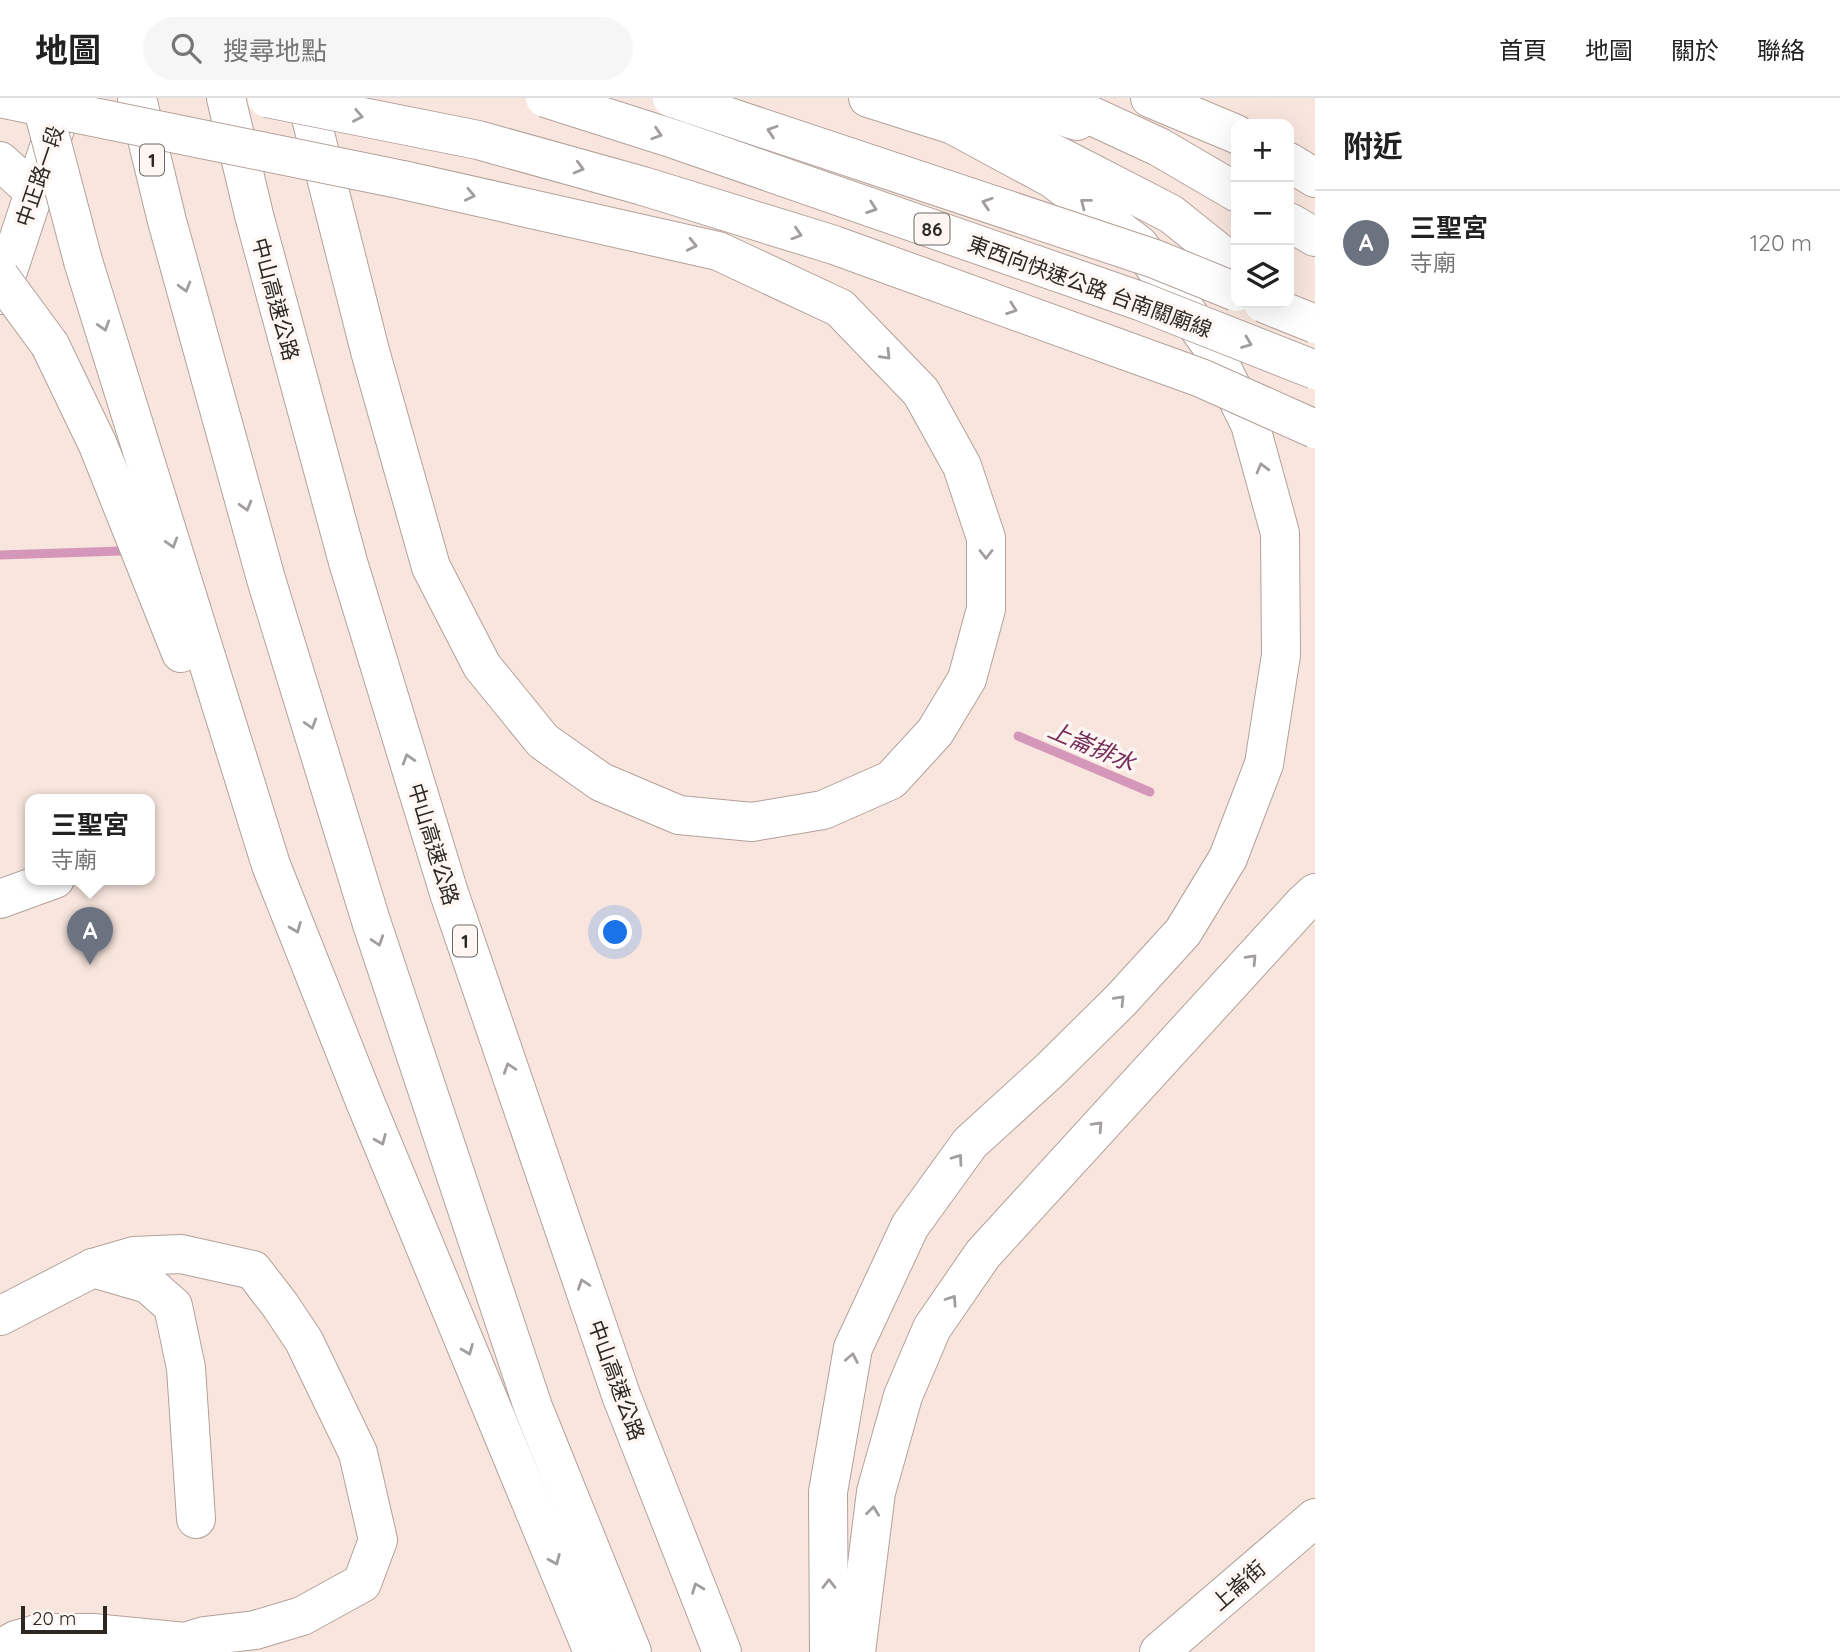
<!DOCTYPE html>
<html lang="zh-TW">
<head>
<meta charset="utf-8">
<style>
	:root { --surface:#fff; --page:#f6f6f6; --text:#222; --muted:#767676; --line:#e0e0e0; --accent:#0c60ae }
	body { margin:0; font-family:Quicksand,"Noto Sans TC",sans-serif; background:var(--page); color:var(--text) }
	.controls { position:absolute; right:21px; top:21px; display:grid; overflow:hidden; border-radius:14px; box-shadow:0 7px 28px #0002 }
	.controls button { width:63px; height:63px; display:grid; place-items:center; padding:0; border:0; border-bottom:2px solid var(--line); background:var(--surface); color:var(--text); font:35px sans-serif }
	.scale { position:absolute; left:21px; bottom:18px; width:86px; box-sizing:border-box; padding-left:7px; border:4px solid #2e2825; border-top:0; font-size:19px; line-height:24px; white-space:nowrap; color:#2e2825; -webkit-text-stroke:5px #fdf6f2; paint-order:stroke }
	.you { position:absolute; left:616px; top:835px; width:24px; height:24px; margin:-18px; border:5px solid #fff; border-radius:50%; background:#1a73e8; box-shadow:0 0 0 10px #1a73e833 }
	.badge { display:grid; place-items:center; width:46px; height:46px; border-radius:50%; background:var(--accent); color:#fff; font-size:23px; font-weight:700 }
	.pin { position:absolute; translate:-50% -58px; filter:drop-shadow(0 2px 4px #0008) }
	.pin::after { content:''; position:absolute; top:37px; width:24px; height:21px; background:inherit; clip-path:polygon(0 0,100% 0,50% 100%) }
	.popup { position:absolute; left:25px; top:696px; width:130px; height:91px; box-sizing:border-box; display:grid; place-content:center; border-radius:14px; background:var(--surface); filter:drop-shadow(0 2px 5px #0005); font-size:23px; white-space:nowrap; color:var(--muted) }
	.popup b { font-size:26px; color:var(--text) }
	.popup::after { content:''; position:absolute; left:50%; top:100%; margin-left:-14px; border:14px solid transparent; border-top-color:var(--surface) }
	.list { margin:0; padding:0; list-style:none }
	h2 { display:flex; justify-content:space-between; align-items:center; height:91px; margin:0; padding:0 28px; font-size:30px }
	h2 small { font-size:23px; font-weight:400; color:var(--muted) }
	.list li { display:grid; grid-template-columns:46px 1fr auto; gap:21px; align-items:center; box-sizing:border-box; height:105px; padding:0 28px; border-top:2px solid var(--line) }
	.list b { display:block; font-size:26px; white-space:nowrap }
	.list p { margin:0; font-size:23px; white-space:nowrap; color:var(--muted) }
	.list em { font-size:23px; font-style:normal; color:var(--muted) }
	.icon { flex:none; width:38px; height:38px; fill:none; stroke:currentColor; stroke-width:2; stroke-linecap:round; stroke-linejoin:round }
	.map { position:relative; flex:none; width:1315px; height:1554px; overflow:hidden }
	header { display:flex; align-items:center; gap:42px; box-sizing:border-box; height:98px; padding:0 35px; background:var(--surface); border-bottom:2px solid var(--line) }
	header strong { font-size:33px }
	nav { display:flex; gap:38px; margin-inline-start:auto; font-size:24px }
	.search { width:490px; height:63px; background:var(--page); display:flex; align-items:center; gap:18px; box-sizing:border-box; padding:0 24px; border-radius:38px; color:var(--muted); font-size:26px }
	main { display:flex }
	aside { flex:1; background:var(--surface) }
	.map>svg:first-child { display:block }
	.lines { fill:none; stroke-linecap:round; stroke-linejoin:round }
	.stream { stroke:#d597b9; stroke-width:9 }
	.minor-casing { stroke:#b2a19a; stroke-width:40 }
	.major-casing { stroke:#b2a19a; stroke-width:40 }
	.highway-casing { stroke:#b2a19a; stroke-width:40 }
	.minor { stroke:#fff; stroke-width:38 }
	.major { stroke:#fff; stroke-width:38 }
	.highway { stroke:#fff; stroke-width:38 }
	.highway-bridge-casing { stroke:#b2a19a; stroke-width:40; stroke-linecap:butt }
	.highway-bridge { stroke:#fff; stroke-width:38 }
	.oneway { stroke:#a19e9d }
	.labels { text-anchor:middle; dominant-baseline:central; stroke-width:7; stroke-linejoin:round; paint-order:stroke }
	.shield { fill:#fdf6f2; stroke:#6c6662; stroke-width:2 }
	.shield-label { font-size:19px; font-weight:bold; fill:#2e2825 }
	.street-label { font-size:21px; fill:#2e2825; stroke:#fdf6f2 }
	.water-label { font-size:23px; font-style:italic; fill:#742b58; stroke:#fdf6f2 }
</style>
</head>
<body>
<header>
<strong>地圖</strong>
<div class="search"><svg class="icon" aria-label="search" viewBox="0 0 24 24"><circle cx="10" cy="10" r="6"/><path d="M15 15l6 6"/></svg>搜尋地點</div>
<nav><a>首頁</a><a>地圖</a><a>關於</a><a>聯絡</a></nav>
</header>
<main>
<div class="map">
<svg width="1315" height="1554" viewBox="0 0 1315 1554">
	<rect width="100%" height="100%" fill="#f8e6de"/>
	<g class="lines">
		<g class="stream">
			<path d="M0,457l121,-4"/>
			<path d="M1018,638l132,56"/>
		</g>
		<g class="minor-casing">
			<g id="minor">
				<path d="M946,0l225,116 65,52"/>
				<path d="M1150,0l86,36"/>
				<path d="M0,63l34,31"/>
				<path d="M1289,64l26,16"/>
				<path d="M0,801l55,-20"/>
				<path d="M93,1170l55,16 25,22 13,62 10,151"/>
				<path d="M0,1218l93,-48 41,-12 47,-2 72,16 27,35 24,36 54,112 20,87 -16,43 -60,33 -47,14 -51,6 -19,6 -92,-9h-53l-24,7 -16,9"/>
				<path d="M1159,1554l156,-134"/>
			</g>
		</g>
		<g class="major-casing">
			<path id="major" d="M0,197l57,-172"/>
		</g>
		<g class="highway-casing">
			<g id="highway">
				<path d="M137,0l30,123 99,358 105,342 162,486 99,245"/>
				<path d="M226,0l28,117 94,347 101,331 172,502 101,257"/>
				<path d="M306,0l64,253 61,216 51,99 61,75 58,41 78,33 73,7 71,-12 68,-30 44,-48 32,-53 19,-70v-71l-24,-72 -41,-74 -81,-84 -122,-57 -315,-71"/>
				<path d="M1007,0l70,23"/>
				<path d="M1053,0l106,49 77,45"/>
				<path d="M1289,124l26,15"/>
				<path d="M83,163l188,604 95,239 227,548"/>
				<path d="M50,247l48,100 83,208"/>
				<path d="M829,1554l-1,-160 25,-144 57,-122 60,-83 79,-72 72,-71 62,-68 45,-74 36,-94 17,-109 -1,-122 -30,-109 -40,-80 -71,-99 -86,-66 -100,-54 -85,-27"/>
				<path d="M856,1554l20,-160 27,-96 29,-68 51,-74 320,-350 12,-11"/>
			</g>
		</g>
		<use href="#minor" class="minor"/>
		<use href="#major" class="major"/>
		<use href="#highway" class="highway"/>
		<g class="highway-bridge-casing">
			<g id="highway-bridge">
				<path d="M0,0l403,82"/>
				<path d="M40,0l43,163"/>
				<path d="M267,0l211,42 165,46 191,59 367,133 114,51"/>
				<path d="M545,0l132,42 463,161 175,69"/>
				<path d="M672,0l483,161 81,33"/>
				<path d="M0,179l50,68"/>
				<path d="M1263,205l52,21"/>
			</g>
		</g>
		<use href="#highway-bridge" class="highway-bridge"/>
	</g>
	<defs><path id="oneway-chevron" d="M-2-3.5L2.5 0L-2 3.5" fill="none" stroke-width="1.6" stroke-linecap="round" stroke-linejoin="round" transform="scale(1.75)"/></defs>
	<g class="oneway">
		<use href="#oneway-chevron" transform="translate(358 18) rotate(11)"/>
		<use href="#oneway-chevron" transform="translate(772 33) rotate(-162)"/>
		<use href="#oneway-chevron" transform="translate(657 36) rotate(18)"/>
		<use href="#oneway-chevron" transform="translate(579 70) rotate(15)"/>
		<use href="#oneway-chevron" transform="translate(470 97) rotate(12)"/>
		<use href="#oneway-chevron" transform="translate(987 105) rotate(-162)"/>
		<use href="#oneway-chevron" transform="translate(1085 105) rotate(-142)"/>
		<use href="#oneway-chevron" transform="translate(872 110) rotate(19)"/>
		<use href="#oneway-chevron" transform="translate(797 136) rotate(17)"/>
		<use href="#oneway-chevron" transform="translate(692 147) rotate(13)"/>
		<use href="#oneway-chevron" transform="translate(185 189) rotate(74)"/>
		<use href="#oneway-chevron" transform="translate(1012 211) rotate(20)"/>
		<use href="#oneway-chevron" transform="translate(104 228) rotate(73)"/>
		<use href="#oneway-chevron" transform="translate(1247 245) rotate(21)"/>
		<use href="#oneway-chevron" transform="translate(886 257) rotate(46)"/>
		<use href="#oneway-chevron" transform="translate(1262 370) rotate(-105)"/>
		<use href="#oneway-chevron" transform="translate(246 408) rotate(74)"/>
		<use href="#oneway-chevron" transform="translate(172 445) rotate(73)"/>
		<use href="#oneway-chevron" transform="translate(986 456) rotate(90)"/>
		<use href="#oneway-chevron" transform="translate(311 626) rotate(73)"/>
		<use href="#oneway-chevron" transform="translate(408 661) rotate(-107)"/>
		<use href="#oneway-chevron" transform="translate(296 830) rotate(68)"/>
		<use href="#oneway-chevron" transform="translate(378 843) rotate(72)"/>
		<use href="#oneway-chevron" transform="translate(1252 861) rotate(-47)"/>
		<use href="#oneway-chevron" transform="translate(1120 902) rotate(-46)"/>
		<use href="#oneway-chevron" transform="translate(509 970) rotate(-109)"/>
		<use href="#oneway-chevron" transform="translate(1098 1028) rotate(-47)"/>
		<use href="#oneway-chevron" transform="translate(381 1042) rotate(67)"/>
		<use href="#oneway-chevron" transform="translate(958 1061) rotate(-54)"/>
		<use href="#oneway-chevron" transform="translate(583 1186) rotate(-109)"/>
		<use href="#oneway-chevron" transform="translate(952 1202) rotate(-56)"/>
		<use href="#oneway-chevron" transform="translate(468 1252) rotate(68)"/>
		<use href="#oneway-chevron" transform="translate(852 1260) rotate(-79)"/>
		<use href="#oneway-chevron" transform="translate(873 1413) rotate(-83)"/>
		<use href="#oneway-chevron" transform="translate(555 1462) rotate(67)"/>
		<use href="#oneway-chevron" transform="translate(829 1486) rotate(-90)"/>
		<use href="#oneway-chevron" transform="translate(697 1490) rotate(-111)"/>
	</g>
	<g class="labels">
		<g class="shield">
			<rect x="140" y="46.5" width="24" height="31" rx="5"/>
			<rect x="914.5" y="115.5" width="35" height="31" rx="5"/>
			<rect x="453" y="827.5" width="24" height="31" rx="5"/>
		</g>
		<g class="shield-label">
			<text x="152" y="62">1</text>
			<text x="932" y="131">86</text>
			<text x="465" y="843">1</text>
		</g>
		<g class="street-label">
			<text transform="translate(39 78) rotate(-71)">中正路一段</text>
			<text transform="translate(1090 188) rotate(20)">東西向快速公路 台南關廟線</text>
			<text transform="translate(276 201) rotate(75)">中山高速公路</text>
			<text transform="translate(434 746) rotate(73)">中山高速公路</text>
			<text transform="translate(617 1282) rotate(70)">中山高速公路</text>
			<text transform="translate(1238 1487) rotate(-41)">上崙街</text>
		</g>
		<g class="water-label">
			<text transform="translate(1092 648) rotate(23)">上崙排水</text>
		</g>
	</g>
</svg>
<div class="controls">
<button>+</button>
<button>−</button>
<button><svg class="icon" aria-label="layers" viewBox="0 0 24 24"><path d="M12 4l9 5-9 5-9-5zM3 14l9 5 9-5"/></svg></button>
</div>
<div class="scale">20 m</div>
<div class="you"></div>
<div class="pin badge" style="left:90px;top:867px;background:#6b7280">A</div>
<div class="popup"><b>三聖宮</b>寺廟</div>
</div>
<aside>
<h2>附近<small></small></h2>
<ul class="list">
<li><span class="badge" style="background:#6b7280">A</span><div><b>三聖宮</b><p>寺廟</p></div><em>120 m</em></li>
</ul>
</aside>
</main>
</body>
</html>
